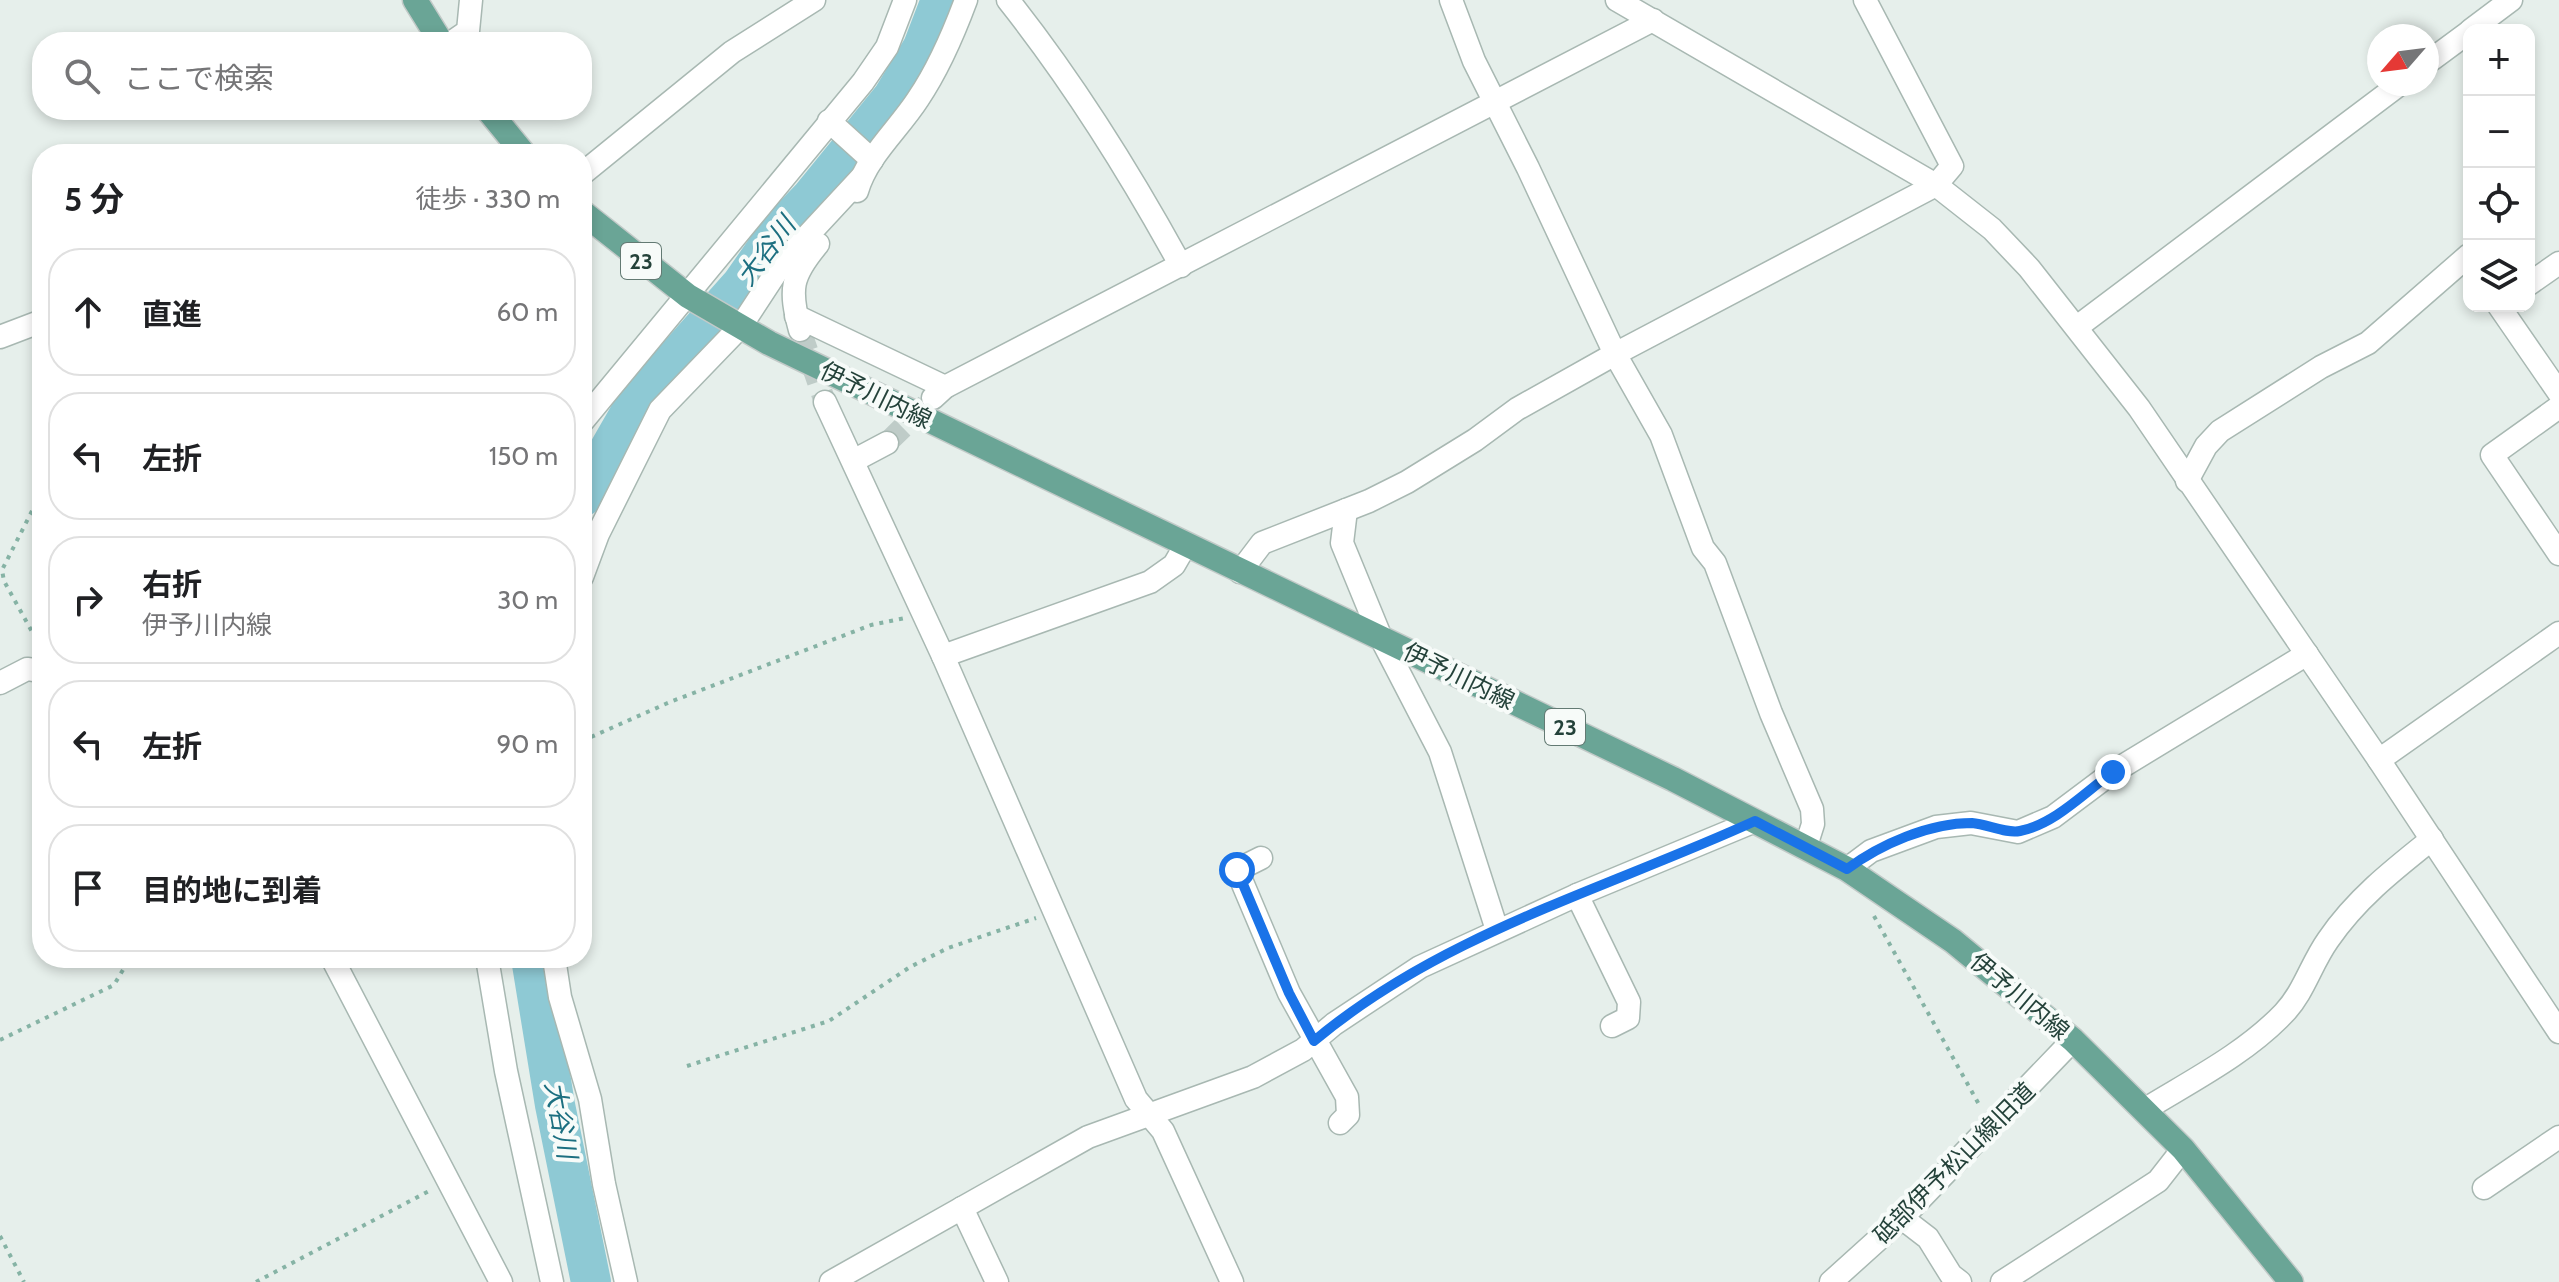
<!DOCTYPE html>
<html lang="ja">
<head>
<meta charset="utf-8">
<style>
	:root { --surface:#fff; --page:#f2f2f2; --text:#202124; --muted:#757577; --line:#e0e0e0 }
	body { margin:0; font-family:Cabin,"Noto Sans JP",sans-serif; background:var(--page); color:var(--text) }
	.controls { position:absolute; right:24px; top:24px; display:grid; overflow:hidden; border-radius:16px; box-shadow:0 4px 12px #0003 }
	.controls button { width:72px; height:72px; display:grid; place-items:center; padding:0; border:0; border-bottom:2px solid var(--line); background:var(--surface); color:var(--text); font:40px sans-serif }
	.compass { position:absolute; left:2367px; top:24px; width:72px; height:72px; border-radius:50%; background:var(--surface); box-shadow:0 4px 12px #0003; rotate:242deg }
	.stop { position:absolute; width:24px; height:24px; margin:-18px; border:6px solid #1a73e8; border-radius:50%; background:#fff }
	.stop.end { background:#1a73e8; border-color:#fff; box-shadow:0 2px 8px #0008 }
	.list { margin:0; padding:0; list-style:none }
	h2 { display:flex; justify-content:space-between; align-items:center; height:104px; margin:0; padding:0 32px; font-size:34px }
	h2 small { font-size:26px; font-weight:400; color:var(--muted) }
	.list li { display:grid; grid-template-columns:52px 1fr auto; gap:24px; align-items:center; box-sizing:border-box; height:128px; margin:0 16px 16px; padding:0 16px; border:2px solid var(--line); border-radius:32px }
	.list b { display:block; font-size:30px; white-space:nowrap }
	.list p { margin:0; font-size:26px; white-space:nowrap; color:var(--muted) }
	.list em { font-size:26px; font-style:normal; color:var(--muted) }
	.icon { flex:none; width:44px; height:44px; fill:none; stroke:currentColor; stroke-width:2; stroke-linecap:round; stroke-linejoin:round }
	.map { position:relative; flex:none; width:2559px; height:1282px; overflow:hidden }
	.search { position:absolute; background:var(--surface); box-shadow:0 4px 12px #0003; left:32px; top:32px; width:560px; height:88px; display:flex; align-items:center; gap:20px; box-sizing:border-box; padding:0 28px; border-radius:32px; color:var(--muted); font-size:30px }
	.panel { position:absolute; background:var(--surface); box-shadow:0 4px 12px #0003; left:32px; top:144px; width:560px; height:824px; border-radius:32px }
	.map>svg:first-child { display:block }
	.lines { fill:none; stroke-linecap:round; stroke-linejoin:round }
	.river { stroke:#8ec9d4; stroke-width:40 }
	.minor-tunnel { stroke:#bfccc8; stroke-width:22; stroke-dasharray:22 11; stroke-linecap:butt }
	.minor-casing { stroke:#a8b8b2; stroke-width:25 }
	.major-casing { stroke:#c2cac8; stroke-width:27 }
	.path { stroke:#86b3a5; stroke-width:4; stroke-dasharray:4 6; stroke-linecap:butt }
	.minor { stroke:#fff; stroke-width:22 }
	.major { stroke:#6aa596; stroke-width:24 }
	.route { stroke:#1a73e8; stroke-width:10 }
	.labels { text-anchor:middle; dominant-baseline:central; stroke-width:8; stroke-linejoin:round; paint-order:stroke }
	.shield { fill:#f7fbf9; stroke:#637a73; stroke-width:2 }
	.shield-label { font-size:22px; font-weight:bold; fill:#24423a }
	.street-label { font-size:24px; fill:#24423a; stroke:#f7fbf9 }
	.water-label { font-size:26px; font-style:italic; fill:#1c6f80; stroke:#f7fbf9 }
</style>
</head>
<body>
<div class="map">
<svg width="2559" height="1282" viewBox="0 0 2559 1282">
	<rect width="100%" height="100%" fill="#e6efeb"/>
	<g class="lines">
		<g class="river">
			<path d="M582,497l54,-94 106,-119 37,-53 31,-32 83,-102 30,-50 18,-47"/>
			<path d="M531,958l24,147 36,177"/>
		</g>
		<g class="minor-tunnel">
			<path d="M800,330l25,72"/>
			<path d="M887,443l42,-41"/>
		</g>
		<g class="minor-casing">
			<g id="minor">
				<path d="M1008,0c66,83 122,173 173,266"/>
				<path d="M1451,0l23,61 54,107 87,186 46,81 42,113 12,15 56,150 41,96 1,15 -7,22"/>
				<path d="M1617,0l319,185 56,44 37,39 110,140 240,352 180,272"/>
				<path d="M2471,30l40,-30"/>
				<path d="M452,42l16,-11 3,-31"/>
				<path d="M2427,63l42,-31"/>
				<path d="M829,121l43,39"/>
				<path d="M582,174l150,-122 82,-52"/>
				<path d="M857,191c10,-35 41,-61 61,-92 21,-31 35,-64 48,-99"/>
				<path d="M2529,284l30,-21"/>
				<path d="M2499,306l60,87"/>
				<path d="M796,316l149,71"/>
				<path d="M2077,327l323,-243"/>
				<path d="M800,330c-11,-41 -9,-54 18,-86"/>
				<path d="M0,337l42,-16"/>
				<path d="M933,398l12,-11 708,-367"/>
				<path d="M825,402l118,254 193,443 27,32 69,151"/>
				<path d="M2559,407l-67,48 67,99"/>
				<path d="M582,422l281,-340 24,-35 18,-47"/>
				<path d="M853,461l34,-18"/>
				<path d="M2187,481l19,-35 14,-15 101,-64 47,-24 101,-88"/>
				<path d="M1346,510l-4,33 39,95 59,114 57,178"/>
				<path d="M1240,572l22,-29 107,-42 38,-19 68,-42 42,-31 98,-55 321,-169 16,-19 -87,-166"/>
				<path d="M582,577l16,-43 62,-124 81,-84 42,-64 78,-84"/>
				<path d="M943,656l207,-74 24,-17 11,-19"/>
				<path d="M0,683l27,-14 15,2"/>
				<path d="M2379,760l180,-127"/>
				<path d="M1261,858l-24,12 52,123 58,104 1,18 -8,8"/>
				<path d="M1847,869l24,-18 65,-24 35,-4 47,9 35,-15 60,-45 194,-118"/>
				<path d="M1577,895l52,107 -1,16 -16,8"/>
				<path d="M332,958l169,324"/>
				<path d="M487,958l19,113 46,211"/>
				<path d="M554,958l6,39 30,102 14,85 22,98"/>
				<path d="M2144,1110c47,-29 101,-56 140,-97 20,-21 27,-49 44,-73 28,-41 65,-70 104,-101"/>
				<path d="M2484,1188l75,-51"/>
				<path d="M962,1208l35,74"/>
				<path d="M1902,1218l26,20 23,37 9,7"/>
				<path d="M831,1282l257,-145 165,-60 50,-27 31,-26 86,-57 157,-72 178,-74"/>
				<path d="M1831,1282l71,-64 171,-178"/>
				<path d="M2002,1282l156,-101 25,-32"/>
			</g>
		</g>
		<g class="major-casing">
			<g id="major">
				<path d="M415,0l26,42"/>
				<path d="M488,110l36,44"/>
				<path d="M582,212l106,84 81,47 904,436 174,90 106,72 120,99 110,109 108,133"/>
			</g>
		</g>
		<g class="path">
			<path d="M41,648l-37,-67 -2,-11 32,-63 8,-5"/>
			<path d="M582,741l88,-39 201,-77 34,-7"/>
			<path d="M1874,916l107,192"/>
			<path d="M0,1040l114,-55 16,-27"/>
			<path d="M687,1066l142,-45 81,-54 38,-19 88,-30"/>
			<path d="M0,1236l24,46"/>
			<path d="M256,1282l175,-92"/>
		</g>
		<use href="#minor" class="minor"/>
		<use href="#major" class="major"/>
	</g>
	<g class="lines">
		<path class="route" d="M1237,870l52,123 25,48c127,-107 292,-152 441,-220l92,48c34,-25 82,-46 125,-46 15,1 34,11 48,8 35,-7 65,-39 93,-59"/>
	</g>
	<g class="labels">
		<g class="shield">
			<rect x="621" y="243" width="40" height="36" rx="6"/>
			<rect x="1545" y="709" width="40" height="36" rx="6"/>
		</g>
		<g class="shield-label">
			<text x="641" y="261">23</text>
			<text x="1565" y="727">23</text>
		</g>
		<g class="street-label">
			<text transform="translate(876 395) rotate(26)">伊予川内線</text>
			<text transform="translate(1459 676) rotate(26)">伊予川内線</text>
			<text transform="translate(2020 996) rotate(40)">伊予川内線</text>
			<text transform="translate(1954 1163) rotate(-45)">砥部伊予松山線旧道</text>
		</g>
		<g class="water-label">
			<text transform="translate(766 251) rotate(-53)">大谷川</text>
			<text transform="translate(561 1120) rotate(80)">大谷川</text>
		</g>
	</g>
</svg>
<div class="controls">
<button>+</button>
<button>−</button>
<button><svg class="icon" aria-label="locate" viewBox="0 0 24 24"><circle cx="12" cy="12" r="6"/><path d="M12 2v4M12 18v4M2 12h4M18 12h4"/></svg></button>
<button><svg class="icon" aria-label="layers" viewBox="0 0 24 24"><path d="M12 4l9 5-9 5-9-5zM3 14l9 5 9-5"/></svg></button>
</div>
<svg class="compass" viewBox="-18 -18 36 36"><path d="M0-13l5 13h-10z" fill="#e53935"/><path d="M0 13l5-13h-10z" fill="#757577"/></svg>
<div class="stop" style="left:1237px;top:870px"></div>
<div class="stop end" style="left:2113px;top:772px"></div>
<div class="search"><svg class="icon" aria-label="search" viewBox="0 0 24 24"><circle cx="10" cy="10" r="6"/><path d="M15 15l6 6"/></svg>ここで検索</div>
<section class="panel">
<h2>5 分<small>徒歩 · 330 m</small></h2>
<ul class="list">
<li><svg class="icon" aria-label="ahead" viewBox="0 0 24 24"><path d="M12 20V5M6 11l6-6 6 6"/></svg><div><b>直進</b></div><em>60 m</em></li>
<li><svg class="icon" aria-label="left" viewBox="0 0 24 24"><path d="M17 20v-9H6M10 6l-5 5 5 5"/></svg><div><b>左折</b></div><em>150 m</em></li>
<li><svg class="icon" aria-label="right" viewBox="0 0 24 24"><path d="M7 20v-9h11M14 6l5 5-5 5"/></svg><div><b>右折</b><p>伊予川内線</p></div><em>30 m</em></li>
<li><svg class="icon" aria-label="left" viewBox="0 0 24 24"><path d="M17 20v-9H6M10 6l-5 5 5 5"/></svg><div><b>左折</b></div><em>90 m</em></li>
<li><svg class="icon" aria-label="arrive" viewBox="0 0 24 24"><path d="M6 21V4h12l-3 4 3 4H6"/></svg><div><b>目的地に到着</b></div></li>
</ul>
</section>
</div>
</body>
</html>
